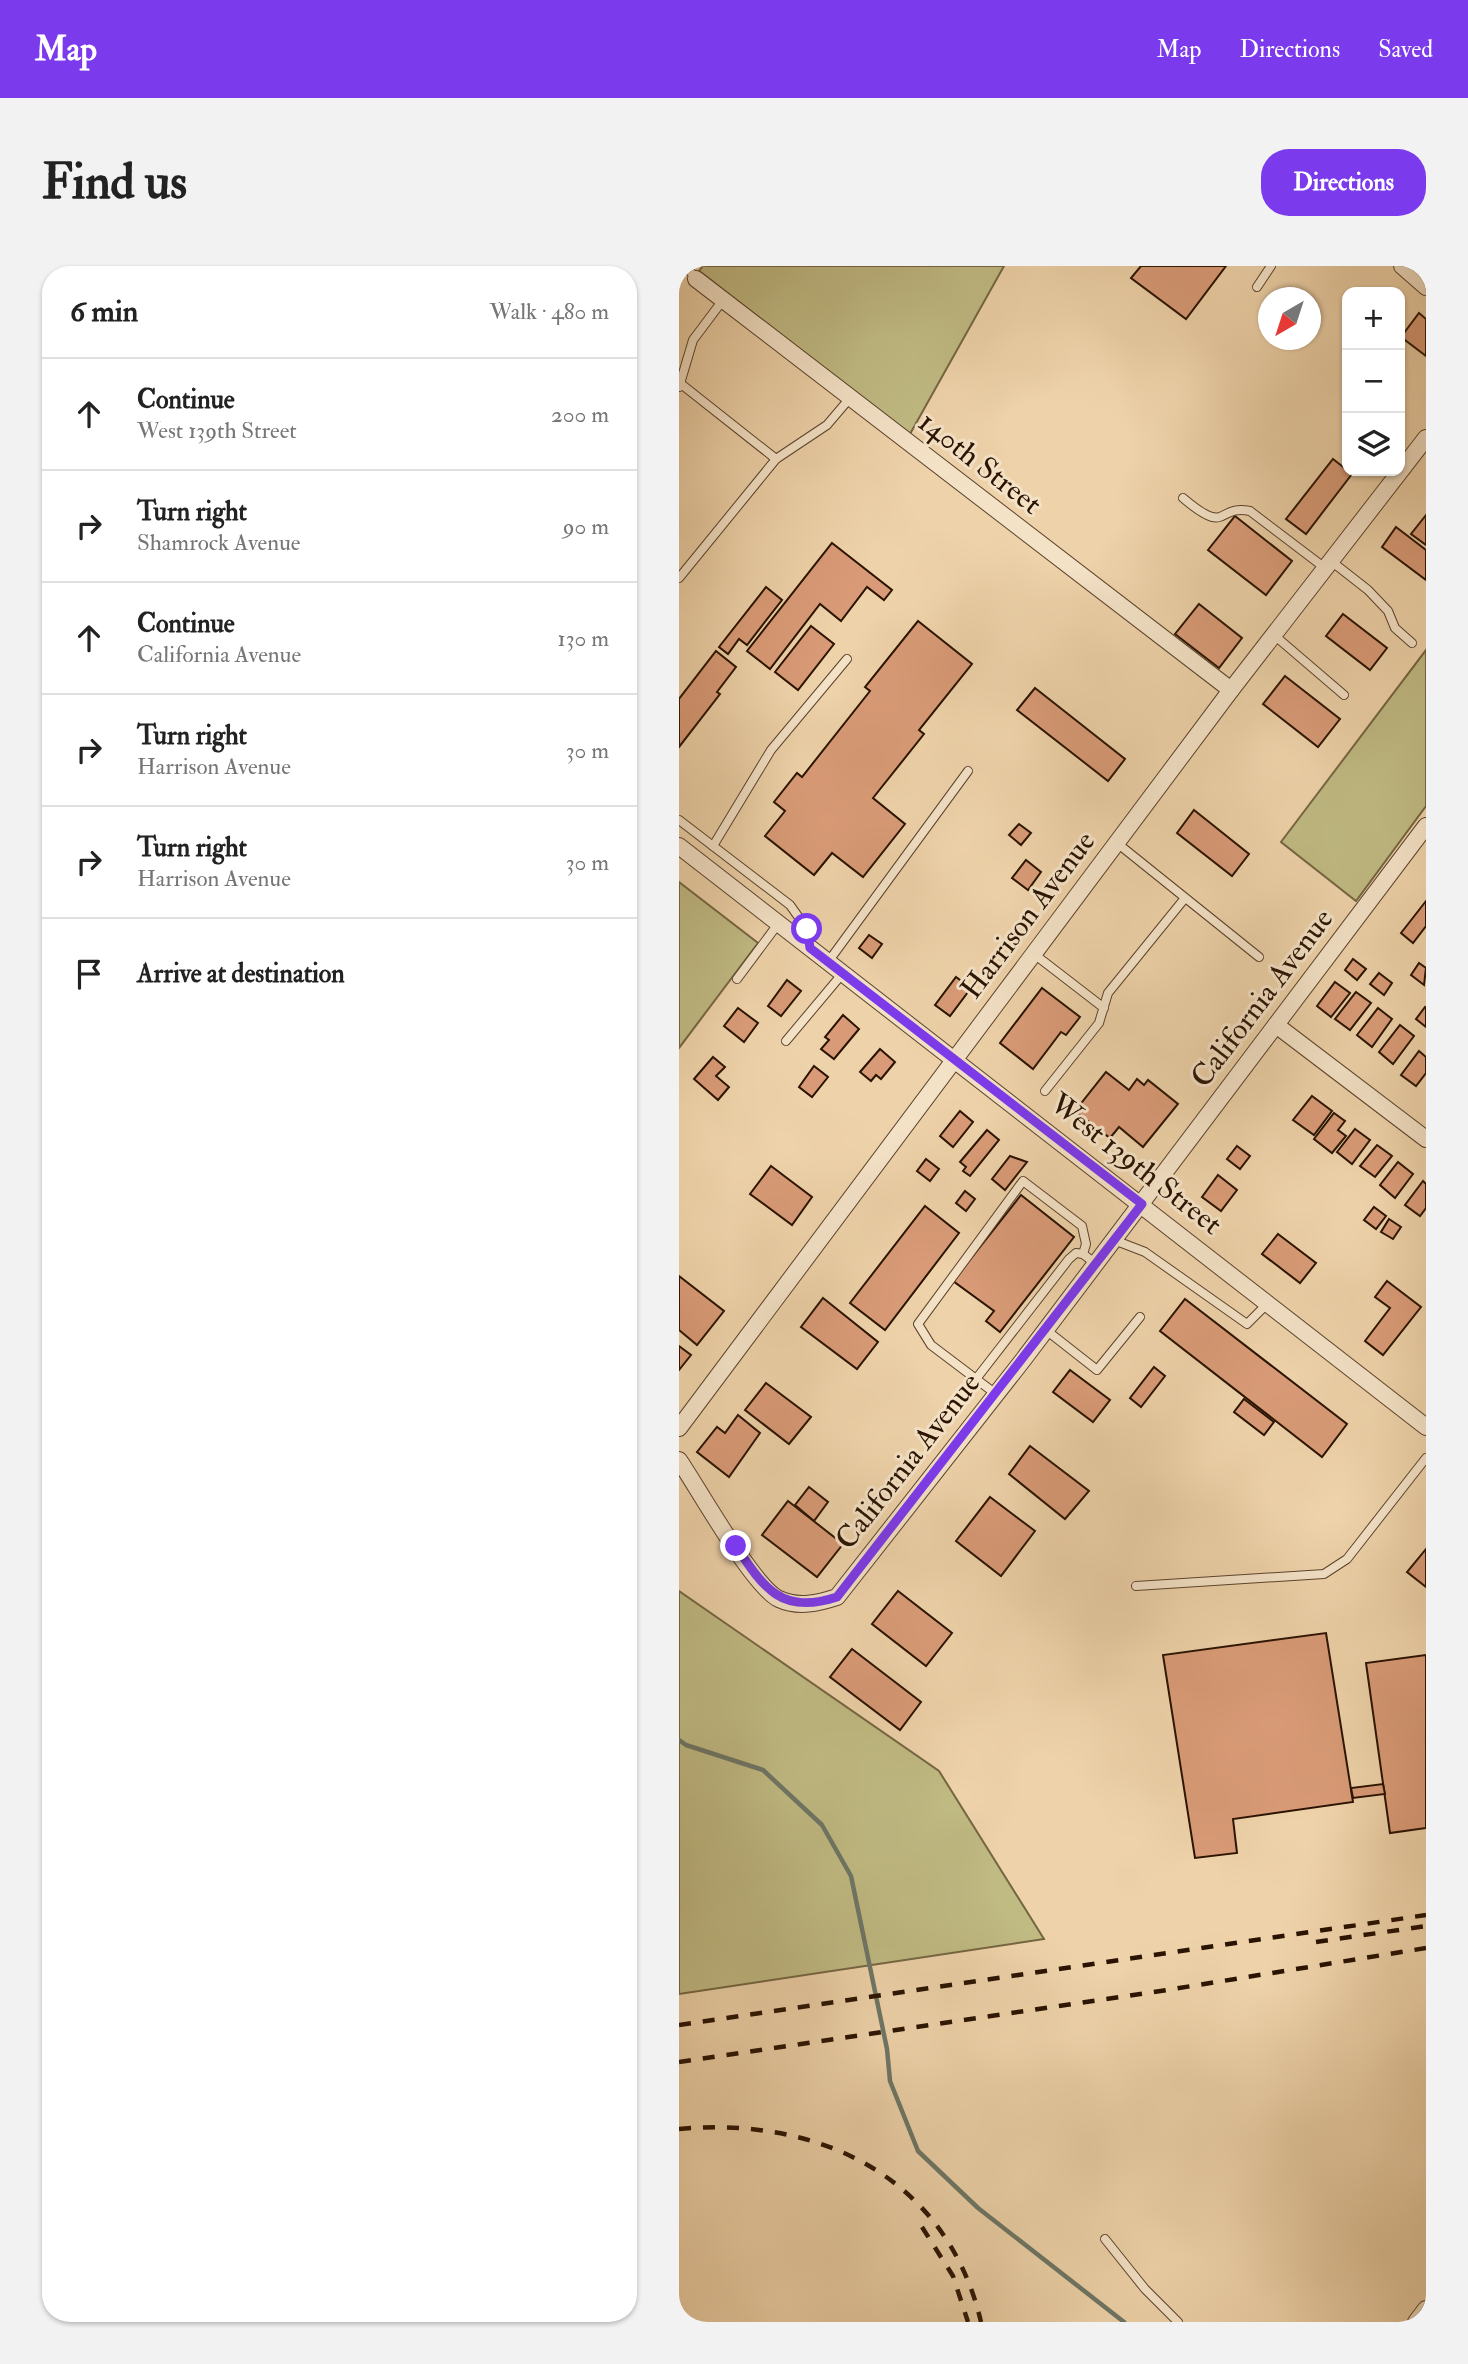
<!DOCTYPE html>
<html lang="en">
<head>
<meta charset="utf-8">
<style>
	:root { --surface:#fff; --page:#f2f2f2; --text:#222; --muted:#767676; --line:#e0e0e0; --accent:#7c3aed }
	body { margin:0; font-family:"IM FELL Double Pica",serif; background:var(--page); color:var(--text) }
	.controls { position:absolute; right:21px; top:21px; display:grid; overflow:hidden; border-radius:14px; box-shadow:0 2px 5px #0004 }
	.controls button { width:63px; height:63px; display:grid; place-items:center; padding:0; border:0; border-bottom:2px solid var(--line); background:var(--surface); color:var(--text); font:35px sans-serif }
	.compass { position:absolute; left:579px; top:21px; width:63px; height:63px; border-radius:50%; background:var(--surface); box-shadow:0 2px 5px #0004; rotate:219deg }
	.stop { position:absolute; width:21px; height:21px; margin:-16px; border:5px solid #7c3aed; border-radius:50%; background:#fff }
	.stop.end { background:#7c3aed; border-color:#fff; box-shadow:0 2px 7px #0008 }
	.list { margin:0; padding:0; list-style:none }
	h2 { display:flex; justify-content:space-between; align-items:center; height:91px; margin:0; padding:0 28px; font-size:30px }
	h2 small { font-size:23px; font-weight:400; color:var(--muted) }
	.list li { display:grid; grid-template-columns:46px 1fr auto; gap:21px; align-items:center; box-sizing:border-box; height:112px; padding:0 28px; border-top:2px solid var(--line) }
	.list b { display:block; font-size:26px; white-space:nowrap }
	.list p { margin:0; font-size:23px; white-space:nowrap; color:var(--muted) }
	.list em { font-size:23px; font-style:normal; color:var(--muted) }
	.icon { flex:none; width:38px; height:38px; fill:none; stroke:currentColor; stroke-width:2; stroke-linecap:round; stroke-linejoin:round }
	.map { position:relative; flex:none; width:747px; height:2056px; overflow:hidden; border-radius:28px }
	header { display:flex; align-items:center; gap:42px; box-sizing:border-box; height:98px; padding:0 35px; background:var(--accent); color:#fff }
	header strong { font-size:33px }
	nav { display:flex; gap:38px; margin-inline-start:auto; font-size:24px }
	.intro { display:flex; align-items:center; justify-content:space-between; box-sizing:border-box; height:168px; padding:0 42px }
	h1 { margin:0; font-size:49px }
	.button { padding:18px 32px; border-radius:28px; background:var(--accent); color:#fff; font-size:24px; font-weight:700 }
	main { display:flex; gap:42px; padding:0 42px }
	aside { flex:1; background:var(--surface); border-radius:28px; box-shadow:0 2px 5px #0004 }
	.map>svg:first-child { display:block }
	.green { fill:#c0ba83; stroke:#756642; stroke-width:2 }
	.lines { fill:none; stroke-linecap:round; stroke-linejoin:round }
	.stream { stroke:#6d7666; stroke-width:4.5 }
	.building { fill:#d99b77; stroke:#2a1302; stroke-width:2 }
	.service-casing { stroke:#5b432c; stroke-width:10 }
	.minor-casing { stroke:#5b432c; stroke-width:18 }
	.service { stroke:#f4e2c7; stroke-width:8 }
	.minor { stroke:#f4e2c7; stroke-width:16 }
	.rail { stroke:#2a1302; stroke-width:4.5; stroke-dasharray:12 12; stroke-linecap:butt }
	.route { stroke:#7c3aed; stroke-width:9 }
	.labels { text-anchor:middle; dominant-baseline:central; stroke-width:6; stroke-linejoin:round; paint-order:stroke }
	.street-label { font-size:30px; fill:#2a1302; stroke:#f4e2c7 }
</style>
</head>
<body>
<header>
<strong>Map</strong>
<nav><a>Map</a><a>Directions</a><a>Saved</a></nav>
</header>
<div class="intro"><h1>Find us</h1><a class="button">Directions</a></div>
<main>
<aside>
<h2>6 min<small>Walk · 480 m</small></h2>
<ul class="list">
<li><svg class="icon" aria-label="ahead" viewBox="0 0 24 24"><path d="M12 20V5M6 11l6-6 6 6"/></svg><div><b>Continue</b><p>West 139th Street</p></div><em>200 m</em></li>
<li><svg class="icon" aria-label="right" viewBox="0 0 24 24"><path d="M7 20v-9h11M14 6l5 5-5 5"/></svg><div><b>Turn right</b><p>Shamrock Avenue</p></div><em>90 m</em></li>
<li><svg class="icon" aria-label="ahead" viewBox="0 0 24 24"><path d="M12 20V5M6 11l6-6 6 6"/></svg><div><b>Continue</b><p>California Avenue</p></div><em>130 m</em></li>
<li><svg class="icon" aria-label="right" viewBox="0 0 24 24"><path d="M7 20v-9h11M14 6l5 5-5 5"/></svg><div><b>Turn right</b><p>Harrison Avenue</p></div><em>30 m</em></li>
<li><svg class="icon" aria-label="right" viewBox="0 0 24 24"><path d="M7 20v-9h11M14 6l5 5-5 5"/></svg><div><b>Turn right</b><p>Harrison Avenue</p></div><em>30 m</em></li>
<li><svg class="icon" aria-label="arrive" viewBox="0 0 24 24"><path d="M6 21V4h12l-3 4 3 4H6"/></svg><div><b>Arrive at destination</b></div></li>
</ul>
</aside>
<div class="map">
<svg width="747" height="2056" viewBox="0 0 747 2056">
	<rect width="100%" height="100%" fill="#eed2a9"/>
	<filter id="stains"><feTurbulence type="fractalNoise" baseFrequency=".00286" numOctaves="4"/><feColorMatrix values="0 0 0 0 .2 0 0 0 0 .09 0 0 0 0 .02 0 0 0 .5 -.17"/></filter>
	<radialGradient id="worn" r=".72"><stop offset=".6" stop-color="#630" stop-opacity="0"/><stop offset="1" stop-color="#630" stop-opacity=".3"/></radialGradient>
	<g class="green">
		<path d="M24,0h301l-94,168 -211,-163z"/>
		<path d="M747,384v156l-70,95 -75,-59z"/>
		<path d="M0,616l79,61 -79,105z"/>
		<path d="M0,1325l260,180 105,168 -365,55z"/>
	</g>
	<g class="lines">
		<path class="stream" d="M0,1474l7,5 77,25 59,55 29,51 36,173 3,32 28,70 60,57 146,114"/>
	</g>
	<g class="building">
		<path d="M462,0h85l-40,53 -55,-41z"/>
		<path d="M740,47l7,6v37l-25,-19z"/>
		<path d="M654,193l19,15 -46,60 -20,-15z"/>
		<path d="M747,249v30l-15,-11z"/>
		<path d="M556,250l57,45 -26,34 -58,-45z"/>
		<path d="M717,261l30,23v30l-44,-33z"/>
		<path d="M153,277l60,47 -8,10 -17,-13 -26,34 -21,-17 -50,65 -23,-18z"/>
		<path d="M87,321l16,13 -35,45 -8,-6 -11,15 -9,-7z"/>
		<path d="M520,338l43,34 -23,30 -44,-34z"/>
		<path d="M664,348l44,34 -17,22 -44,-34z"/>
		<path d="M239,355l54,43 -53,66 5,4 -51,64 32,26 -42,53 -31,-24 -18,22 -49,-39 20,-25 -11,-9 23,-29 5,4 68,-86 -5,-4z"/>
		<path d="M132,360l23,18 -36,46 -23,-18z"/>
		<path d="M37,385l20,16 -19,25 3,2 -41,53v-48z"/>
		<path d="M606,410l55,43 -22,28 -55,-43z"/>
		<path d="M356,422l90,71 -17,22 -91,-71z"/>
		<path d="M515,544l55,44 -17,22 -55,-43z"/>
		<path d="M340,558l12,9 -10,12 -12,-10z"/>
		<path d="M347,594l15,12 -13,18 -16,-12z"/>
		<path d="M747,635v25l-13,17 -12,-10z"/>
		<path d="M190,669l13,9 -10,14 -13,-10z"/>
		<path d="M674,693l13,10 -9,11 -12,-10z"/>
		<path d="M740,697l7,5 -2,17 -13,-10z"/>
		<path d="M700,707l13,10 -8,12 -14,-11z"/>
		<path d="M277,711l15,11 -21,28 -15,-11z"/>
		<path d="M108,714l14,11 -20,25 -13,-10z"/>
		<path d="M656,716l15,11 -19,24 -14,-11z"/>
		<path d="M363,722l38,29 -14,18 -5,-3 -28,37 -33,-26z"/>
		<path d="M677,726l15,11 -21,27 -15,-11z"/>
		<path d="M746,741l1,1v19l-10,-8z"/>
		<path d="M59,742l20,15 -14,19 -20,-16z"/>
		<path d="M699,742l14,11 -20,28 -15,-12z"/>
		<path d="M164,749l16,14 -25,30 -13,-10 8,-9 -4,-3z"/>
		<path d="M721,759l14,11 -21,28 -14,-12z"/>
		<path d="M201,783l15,13 -14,17 -5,-4 -5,6 -11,-9z"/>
		<path d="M740,785l7,6v16l-10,13 -15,-11z"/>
		<path d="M34,791l12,10 -9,9 13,11 -11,13 -24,-21z"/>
		<path d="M135,800l14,11 -16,20 -13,-10z"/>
		<path d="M427,806l23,18 8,-11 7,6 4,-5 30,24 -35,43 -24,-20 -9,11 -35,-27z"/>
		<path d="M633,830l20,15 -18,24 -21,-15z"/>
		<path d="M281,845l13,11 -20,25 -13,-11z"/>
		<path d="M655,847l11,8 -7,9 8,6 -14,17 -18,-14z"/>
		<path d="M676,863l15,11 -18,24 -15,-12z"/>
		<path d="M308,864l12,10 -29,36 -7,-5 3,-4 -6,-5z"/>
		<path d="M698,879l15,11 -17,21 -15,-11z"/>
		<path d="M558,880l13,10 -10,13 -13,-10z"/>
		<path d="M331,890l17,6 -22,28 -13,-11z"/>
		<path d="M247,893l13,10 -9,12 -13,-10z"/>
		<path d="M719,896l15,12 -18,24 -15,-13z"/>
		<path d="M92,900l41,31 -20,28 -42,-31z"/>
		<path d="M539,909l19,15 -16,21 -19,-14z"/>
		<path d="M744,915l3,3v24l-6,8 -15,-11z"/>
		<path d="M286,925l10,8 -9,12 -10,-8z"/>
		<path d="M342,929l53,42 -74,95 -14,-11 8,-10 -41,-30z"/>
		<path d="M246,940l34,27 -74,97 -35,-27z"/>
		<path d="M695,941l12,9 -10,13 -12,-9z"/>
		<path d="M710,953l12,8 -8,12 -12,-7z"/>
		<path d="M599,968l38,29 -16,20 -38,-29z"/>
		<path d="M0,1010l45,35 -27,34 -18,-15z"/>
		<path d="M708,1015l34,26 -38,48 -18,-14 25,-33 -15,-11z"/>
		<path d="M144,1032l55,44 -21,27 -56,-42z"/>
		<path d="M506,1033l162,125 -25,33 -162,-126z"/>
		<path d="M0,1080l12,9 -12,15z"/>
		<path d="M475,1101l11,9 -24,31 -11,-9z"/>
		<path d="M391,1104l40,30 -17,22 -40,-30z"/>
		<path d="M87,1117l45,34 -22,27 -44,-34z"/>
		<path d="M565,1133l30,23 -10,13 -30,-23z"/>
		<path d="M59,1149l22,18 -31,44 -32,-25 20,-25 8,6z"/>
		<path d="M351,1180l59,45 -24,28 -56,-45z"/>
		<path d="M130,1221l19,15 -14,19 -19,-16z"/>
		<path d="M311,1231l45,34 -34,45 -45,-35z"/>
		<path d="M109,1235l55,43 -26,33 -55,-42z"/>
		<path d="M747,1283v38l-19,-15z"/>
		<path d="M219,1325l54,42 -26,33 -54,-42z"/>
		<path d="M647,1367l27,169 -120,17 4,34 -42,5 -32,-203z"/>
		<path d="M173,1383l69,53 -21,28 -70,-53z"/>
		<path d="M747,1389v173l-36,5 -24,-170z"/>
		<path d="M704,1518l2,10 -32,4 -2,-10z"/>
	</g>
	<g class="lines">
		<g class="service-casing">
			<g id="service">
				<path d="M7,0l10,13"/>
				<path d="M578,21l14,-21"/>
				<path d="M2,118l95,75"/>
				<path d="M0,121l14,-47 30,-40"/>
				<path d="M504,232c46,39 33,6 67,13l75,57"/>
				<path d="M652,295l37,29 20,21 7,17 17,15"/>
				<path d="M0,312l97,-119 51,-34 23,-27"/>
				<path d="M595,369l70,60"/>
				<path d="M0,554l111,85 17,24 3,16"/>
				<path d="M438,577l142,114"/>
				<path d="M34,580l58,-96 76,-91"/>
				<path d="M355,688l70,54"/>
				<path d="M149,696l140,-191"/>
				<path d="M58,713l41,-55"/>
				<path d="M107,775l57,-68"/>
				<path d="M366,825l54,-68 9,-30 77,-95"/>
				<path d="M435,974l31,12 102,72 21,-21"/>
				<path d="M367,1064l51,40 43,-53"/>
				<path d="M297,1113l-45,-34 -13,-21 105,-143 59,45 4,18 -3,10"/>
				<path d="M317,1128l-20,-15 93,-120 7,-6 7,1 13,10"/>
				<path d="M457,1320l188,-12 23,-15 79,-101"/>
				<path d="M426,1973l40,50 33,33"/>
			</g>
		</g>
		<g class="minor-casing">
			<g id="minor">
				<path d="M723,0l24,21"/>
				<path d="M17,13l535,411"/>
				<path d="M0,580l747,581"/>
				<path d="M597,759l150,114"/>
				<path d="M0,1162l552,-738 195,-252"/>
				<path d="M0,1194c19,28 75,128 100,139 19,9 40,4 58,-2l186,-237 403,-534"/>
				<path d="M737,2056l10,-13"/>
			</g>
		</g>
		<use href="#service" class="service"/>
		<use href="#minor" class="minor"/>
		<g class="rail">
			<path d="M637,1676l110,-16"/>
			<path d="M0,1759l747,-110"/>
			<path d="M0,1796l488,-72 259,-42"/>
			<path d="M0,1863c140,-13 268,48 302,193"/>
			<path d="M243,1961l31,49 15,46"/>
		</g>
	</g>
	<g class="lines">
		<path class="route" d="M57,1280c28,43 46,69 101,51l305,-393 -332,-256 -3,-19"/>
	</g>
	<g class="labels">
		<g class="street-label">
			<text transform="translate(301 197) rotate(38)">140th Street</text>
			<text transform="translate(349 649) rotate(-53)">Harrison Avenue</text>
			<text transform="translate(583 732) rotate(-53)">California Avenue</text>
			<text transform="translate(457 898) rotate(38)">West 139th Street</text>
			<text transform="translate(229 1195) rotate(-52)">California Avenue</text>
		</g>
	</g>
	<rect width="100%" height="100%" filter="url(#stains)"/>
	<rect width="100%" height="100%" fill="url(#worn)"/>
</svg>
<div class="controls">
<button>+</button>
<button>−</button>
<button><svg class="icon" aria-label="layers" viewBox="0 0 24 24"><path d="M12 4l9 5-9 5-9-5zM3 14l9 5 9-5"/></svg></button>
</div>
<svg class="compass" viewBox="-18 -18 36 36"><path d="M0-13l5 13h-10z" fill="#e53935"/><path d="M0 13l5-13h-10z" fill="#767676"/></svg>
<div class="stop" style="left:128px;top:663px"></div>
<div class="stop end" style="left:57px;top:1280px"></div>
</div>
</main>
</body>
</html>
